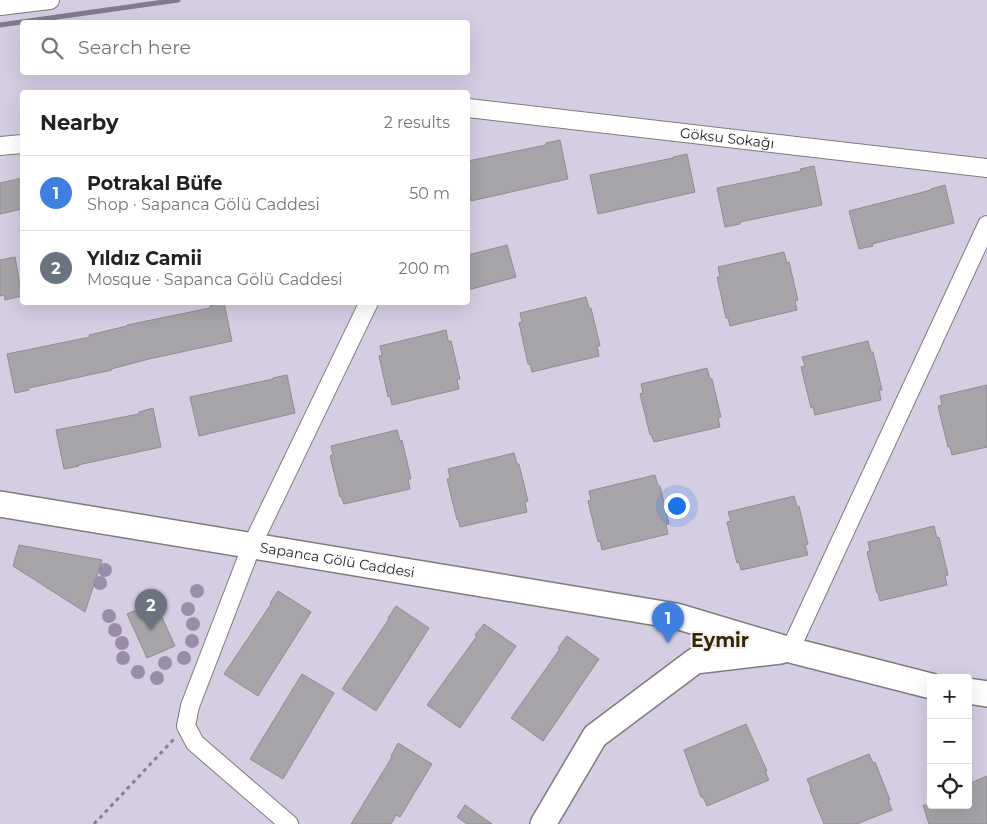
<!DOCTYPE html>
<html lang="en">
<head>
<meta charset="utf-8">
<style>
	:root { --surface:#fff; --page:#f6f6f6; --text:#222; --muted:#767676; --line:#e0e0e0; --accent:#2563eb }
	body { margin:0; font-family:Montserrat,sans-serif; background:var(--page); color:var(--text) }
	.controls { position:absolute; right:15px; bottom:15px; display:grid; overflow:hidden; border-radius:5px; box-shadow:0 5px 20px #0002 }
	.controls button { width:45px; height:45px; display:grid; place-items:center; padding:0; border:0; border-bottom:1px solid var(--line); background:var(--surface); color:var(--text); font:25px sans-serif }
	.you { position:absolute; left:676px; top:505px; width:18px; height:18px; margin:-12px; border:4px solid #fff; border-radius:50%; background:#1a73e8; box-shadow:0 0 0 8px #1a73e833 }
	.badge { display:grid; place-items:center; width:32px; height:32px; border-radius:50%; background:var(--accent); color:#fff; font-size:16px; font-weight:700 }
	.pin { position:absolute; translate:-50% -41px; filter:drop-shadow(0 1px 2px #0008) }
	.pin::after { content:''; position:absolute; top:26px; width:18px; height:15px; background:inherit; clip-path:polygon(0 0,100% 0,50% 100%) }
	.list { margin:0; padding:0; list-style:none }
	h2 { display:flex; justify-content:space-between; align-items:center; height:65px; margin:0; padding:0 20px; font-size:21px }
	h2 small { font-size:16px; font-weight:400; color:var(--muted) }
	.list li { display:grid; grid-template-columns:32px 1fr auto; gap:15px; align-items:center; box-sizing:border-box; height:75px; padding:0 20px; border-top:1px solid var(--line) }
	.list b { display:block; font-size:19px; white-space:nowrap }
	.list p { margin:0; font-size:16px; white-space:nowrap; color:var(--muted) }
	.list em { font-size:16px; font-style:normal; color:var(--muted) }
	.icon { flex:none; width:28px; height:28px; fill:none; stroke:currentColor; stroke-width:2; stroke-linecap:round; stroke-linejoin:round }
	.map { position:relative; flex:none; width:987px; height:824px; overflow:hidden }
	.search { position:absolute; background:var(--surface); box-shadow:0 5px 20px #0002; left:20px; top:20px; width:450px; height:55px; display:flex; align-items:center; gap:12px; box-sizing:border-box; padding:0 18px; border-radius:5px; color:var(--muted); font-size:19px }
	.panel { position:absolute; background:var(--surface); box-shadow:0 5px 20px #0002; left:20px; top:90px; width:450px; height:215px; border-radius:5px }
	.map>svg:first-child { display:block }
	.green { fill:#d5cde2; fill-rule:evenodd }
	.lines { fill:none; stroke-linecap:round; stroke-linejoin:round }
	.stream { stroke:#827a8f; stroke-width:5 }
	.building { fill:#a6a4a9; stroke:#8f8d92 }
	.street-casing { stroke:#7d7b80; stroke-width:20 }
	.secondary-casing { stroke:#7d7b80; stroke-width:28 }
	.path { stroke:#868489; stroke-width:3; stroke-dasharray:4 4; stroke-linecap:butt }
	.street { stroke:#fff; stroke-width:18 }
	.secondary { stroke:#fff; stroke-width:25 }
	.tree { fill:#998da8 }
	.labels { text-anchor:middle; dominant-baseline:central; stroke-width:4; stroke-linejoin:round; paint-order:stroke }
	.street-label { font-size:14px; fill:#1f1e21; stroke:#f1eef4 }
	.district-label { font-size:19px; font-weight:bold; fill:#332800; stroke:#f1eef4 }
</style>
</head>
<body>
<div class="map">
<svg width="987" height="824" viewBox="0 0 987 824">
	<rect width="100%" height="100%" fill="#e3e1e7"/>
	<path class="green" d="M0,0h987v824h-987zM22,22h446v50h-446zM22,92h446v210h-446zM931,678h37v127h-37z"/>
	<g class="lines">
		<path class="stream" d="M0,25l178,-25"/>
	</g>
	<g class="building">
		<path d="M560,140l8,39 -97,22 -3,-17v-23l78,-16v-2z"/>
		<path d="M687,154l8,38 -97,22 -8,-39 83,-17v-1z"/>
		<path d="M814,166l8,39 -82,17v2l-15,3 -8,-39 84,-17 -1,-2z"/>
		<path d="M22,178v31l-22,5v-31z"/>
		<path d="M945,185l9,38 -82,21 1,2 -14,3 -10,-38 82,-21v-1z"/>
		<path d="M507,245l9,32 -48,13v-35z"/>
		<path d="M784,252l3,11 2,-1 9,38 -3,1 2,9 -67,16 -2,-8h-2l-9,-41h3l-2,-10z"/>
		<path d="M15,257l7,39 -17,4 -1,-5 -4,1v-36z"/>
		<path d="M586,297l3,11h2l9,38h-3l2,10 -67,16 -2,-8h-2l-9,-41 3,-1 -2,-9z"/>
		<path d="M224,303l8,38 -83,18 -38,10 1,1 -83,18v2l-14,3 -8,-39 83,-17 -1,-2 38,-9v-1l83,-17v-2z"/>
		<path d="M446,330l2,11h3l9,38h-3l2,10 -67,16 -2,-9 -2,1 -9,-41 3,-1 -2,-9z"/>
		<path d="M868,341l3,11h2l9,38h-3l2,10 -66,15 -2,-8 -2,1 -10,-41 4,-1 -3,-9z"/>
		<path d="M707,368l3,11h2l9,38h-3l2,10 -66,15 -3,-8 -1,1 -10,-41 3,-1 -2,-9z"/>
		<path d="M287,375l8,38 -96,23 -9,-39 83,-18v-1z"/>
		<path d="M987,385v62l-35,8 -2,-8h-2l-10,-41 4,-1 -2,-9z"/>
		<path d="M153,408l8,39 -83,18 1,1 -15,3 -8,-39 83,-16v-2z"/>
		<path d="M397,430l3,11 2,-1 9,39h-3l2,10 -66,15 -3,-8 -1,1 -10,-41 3,-1 -2,-9z"/>
		<path d="M514,453l3,11h2l9,37 -3,1 2,10 -67,15 -2,-8 -1,1 -10,-41 3,-1 -2,-9z"/>
		<path d="M655,475l3,11h2l9,38h-3l2,10 -66,16 -2,-9 -2,1 -10,-41 3,-1 -2,-9z"/>
		<path d="M794,496l3,11 2,-1 9,38 -3,1 3,10 -67,15 -2,-8 -2,1 -10,-41 4,-1 -3,-9z"/>
		<path d="M934,526l3,12 2,-1 9,38 -3,1 2,9 -67,16 -2,-8h-1l-10,-41 3,-1 -2,-9z"/>
		<path d="M19,545l83,15 -17,52 -72,-46z"/>
		<path d="M278,591l33,21 -53,84 -34,-22 47,-70 -1,-1z"/>
		<path d="M155,602l20,44 -28,12 -20,-44z"/>
		<path d="M396,606l33,22 -53,83 -34,-22 47,-70 -1,-1z"/>
		<path d="M484,624l32,22 -56,82 -33,-23 50,-69 -2,-1z"/>
		<path d="M567,636l32,23 -56,82 -32,-23 49,-69 -2,-1z"/>
		<path d="M302,674l32,19 -51,86 -33,-20z"/>
		<path d="M746,724l21,47h-2l4,9 -62,26 -4,-9h-2l-17,-47z"/>
		<path d="M398,743l34,21 -32,53 -4,-2 -5,9h-40l41,-67 -1,-1z"/>
		<path d="M869,754l4,9 2,-1 15,38h-2l4,10 -35,14h-33l-14,-34 1,-1 -4,-10z"/>
		<path d="M987,776v48h-58l-6,-19h45v-21z"/>
		<path d="M465,805l27,19h-25l-10,-7z"/>
	</g>
	<g class="lines">
		<g class="street-casing">
			<g id="street">
				<path d="M0,6l50,-6"/>
				<path id="s1" d="M468,108l519,60"/>
				<path d="M0,146l22,-2"/>
				<path d="M790,650l197,-425"/>
				<path d="M289,824l-94,-81 -9,-17 4,-20 62,-161 117,-243"/>
			</g>
		</g>
		<g class="secondary-casing">
			<g id="secondary">
				<path id="s2" d="M0,504l676,112 114,34 141,36"/>
				<path d="M968,691l19,3"/>
				<path d="M543,824l52,-88 100,-75 85,-10"/>
			</g>
		</g>
		<path class="path" d="M94,824l80,-85"/>
		<use href="#street" class="street"/>
		<use href="#secondary" class="secondary"/>
	</g>
	<g class="tree">
		<circle cx="105" cy="570" r="7"/>
		<circle cx="100" cy="583" r="7"/>
		<circle cx="197" cy="591" r="7"/>
		<circle cx="188" cy="609" r="7"/>
		<circle cx="109" cy="616" r="7"/>
		<circle cx="193" cy="624" r="7"/>
		<circle cx="115" cy="630" r="7"/>
		<circle cx="192" cy="641" r="7"/>
		<circle cx="122" cy="643" r="7"/>
		<circle cx="123" cy="658" r="7"/>
		<circle cx="184" cy="658" r="7"/>
		<circle cx="165" cy="663" r="7"/>
		<circle cx="138" cy="672" r="7"/>
		<circle cx="157" cy="678" r="7"/>
	</g>
	<g class="labels">
		<g class="street-label">
			<text stroke="none"><textPath href="#s1" startOffset="261">Göksu Sokağı</textPath></text>
			<text stroke="none"><textPath href="#s2" startOffset="342">Sapanca Gölü Caddesi</textPath></text>
		</g>
		<g class="district-label">
			<text x="720" y="640">Eymir</text>
		</g>
	</g>
</svg>
<div class="controls">
<button>+</button>
<button>−</button>
<button><svg class="icon" aria-label="locate" viewBox="0 0 24 24"><circle cx="12" cy="12" r="6"/><path d="M12 2v4M12 18v4M2 12h4M18 12h4"/></svg></button>
</div>
<div class="you"></div>
<div class="pin badge" style="left:668px;top:643px;background:#3f7fe0">1</div>
<div class="pin badge" style="left:151px;top:630px;background:#6b7280">2</div>
<div class="search"><svg class="icon" aria-label="search" viewBox="0 0 24 24"><circle cx="10" cy="10" r="6"/><path d="M15 15l6 6"/></svg>Search here</div>
<section class="panel">
<h2>Nearby<small>2 results</small></h2>
<ul class="list">
<li><span class="badge" style="background:#3f7fe0">1</span><div><b>Potrakal Büfe</b><p>Shop · Sapanca Gölü Caddesi</p></div><em>50 m</em></li>
<li><span class="badge" style="background:#6b7280">2</span><div><b>Yıldız Camii</b><p>Mosque · Sapanca Gölü Caddesi</p></div><em>200 m</em></li>
</ul>
</section>
</div>
</body>
</html>
